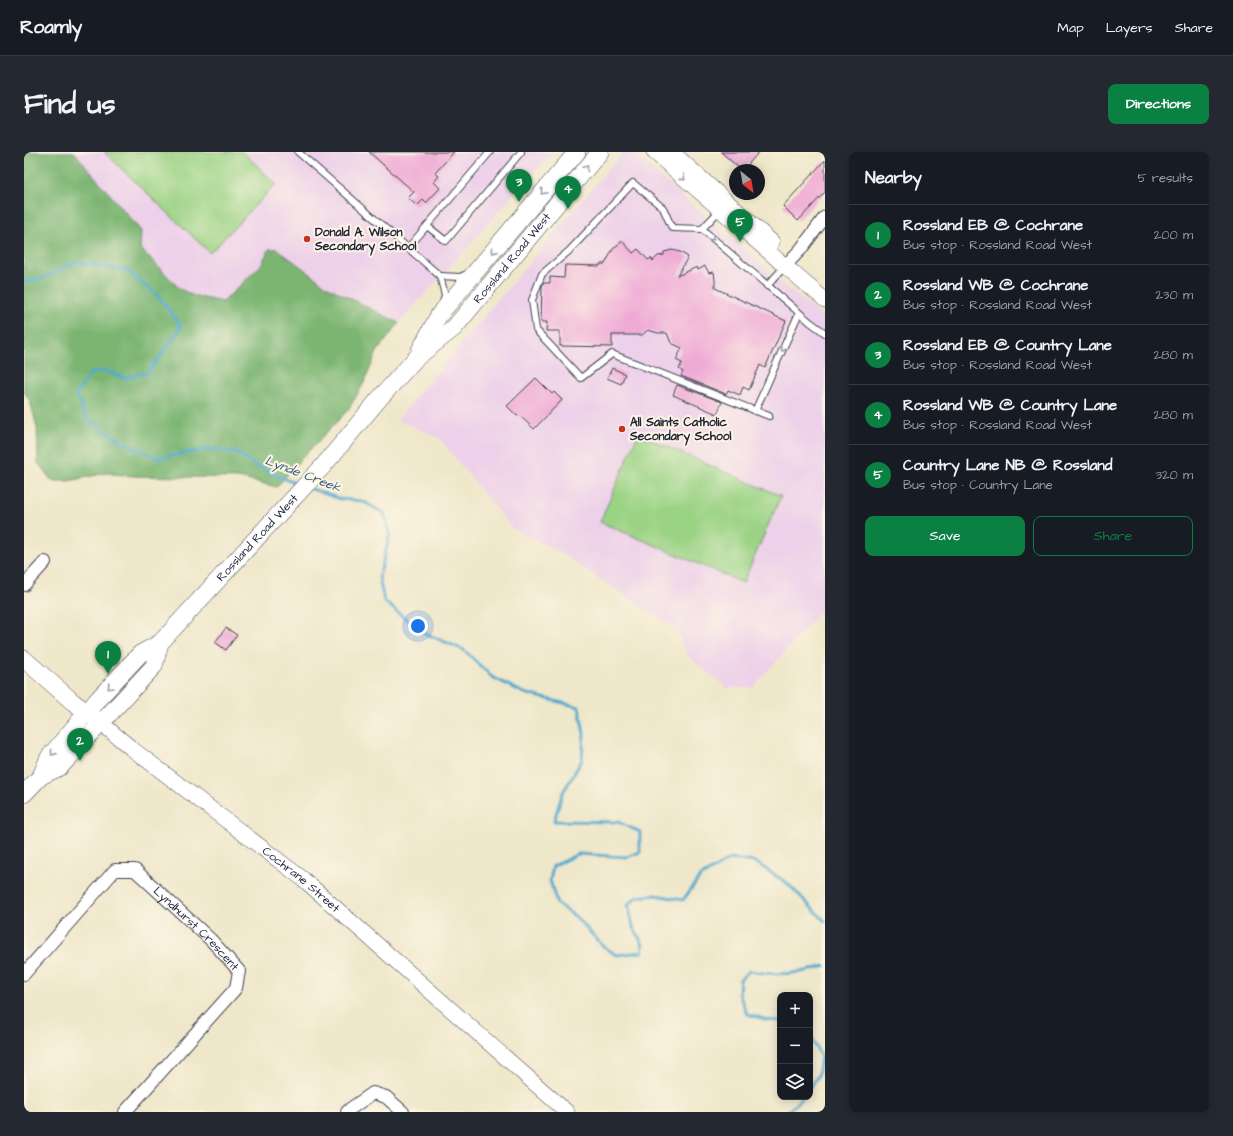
<!DOCTYPE html>
<html lang="en">
<head>
<meta charset="utf-8">
<style>
	:root { --surface:#171b24; --page:#242831; --text:#f1f3f6; --muted:#9ea1a6; --line:#363941; --accent:#0b8043 }
	body { margin:0; font-family:"Architects Daughter",sans-serif; background:var(--page); color:var(--text) }
	.controls { position:absolute; right:12px; bottom:12px; display:grid; overflow:hidden; border-radius:8px; box-shadow:0 2px 10px #0003 }
	.controls button { width:36px; height:36px; display:grid; place-items:center; padding:0; border:0; border-bottom:1px solid var(--line); background:var(--surface); color:var(--text); font:20px sans-serif }
	.compass { position:absolute; left:705px; top:12px; width:36px; height:36px; border-radius:50%; background:var(--surface); box-shadow:0 2px 10px #0003; rotate:149deg }
	.you { position:absolute; left:394px; top:474px; width:14px; height:14px; margin:-10px; border:3px solid #fff; border-radius:50%; background:#1a73e8; box-shadow:0 0 0 6px #1a73e833 }
	.badge { display:grid; place-items:center; width:26px; height:26px; border-radius:50%; background:var(--accent); color:#fff; font-size:13px; font-weight:700 }
	.pin { position:absolute; translate:-50% -33px; filter:drop-shadow(0 1px 2px #0008) }
	.pin::after { content:''; position:absolute; top:21px; width:14px; height:12px; background:inherit; clip-path:polygon(0 0,100% 0,50% 100%) }
	.list { margin:0; padding:0; list-style:none }
	h2 { display:flex; justify-content:space-between; align-items:center; height:52px; margin:0; padding:0 16px; font-size:17px }
	h2 small { font-size:13px; font-weight:400; color:var(--muted) }
	.list li { display:grid; grid-template-columns:26px 1fr auto; gap:12px; align-items:center; box-sizing:border-box; height:60px; padding:0 16px; border-top:1px solid var(--line) }
	.list b { display:block; font-size:15px; white-space:nowrap }
	.list p { margin:0; font-size:13px; white-space:nowrap; color:var(--muted) }
	.list em { font-size:13px; font-style:normal; color:var(--muted) }
	.actions { display:flex; gap:8px; padding:12px 16px }
	.actions a { flex:1; padding:9px 0; border:1px solid var(--accent); border-radius:8px; text-align:center; font-size:14px; color:var(--accent) }
	.actions .main { background:var(--accent); color:#fff }
	.icon { flex:none; width:22px; height:22px; fill:none; stroke:currentColor; stroke-width:2; stroke-linecap:round; stroke-linejoin:round }
	.map { position:relative; flex:none; width:801px; height:960px; overflow:hidden; border-radius:8px }
	header { display:flex; align-items:center; gap:24px; box-sizing:border-box; height:56px; padding:0 20px; background:var(--surface); border-bottom:1px solid var(--line) }
	header strong { font-size:19px }
	nav { display:flex; gap:22px; margin-inline-start:auto; font-size:14px }
	.intro { display:flex; align-items:center; justify-content:space-between; box-sizing:border-box; height:96px; padding:0 24px }
	h1 { margin:0; font-size:28px }
	.button { padding:10px 18px; border-radius:8px; background:var(--accent); color:#fff; font-size:14px; font-weight:700 }
	main { display:flex; gap:24px; padding:0 24px }
	aside { flex:1; background:var(--surface); border-radius:8px; box-shadow:0 2px 10px #0003 }
	.map>svg:first-child { display:block }
	.built { fill:#edd0e9 }
	.green { fill:#9bd385; stroke:#5e7a60 }
	.forest { fill:#7cb572; stroke:#4f6c56 }
	.lines { fill:none; stroke-linecap:round; stroke-linejoin:round }
	.stream { stroke:#52a9cf; stroke-width:3 }
	.building { fill:#efabd6 }
	.service-casing { stroke:#414050; stroke-width:8 }
	.minor-casing { stroke:#414050; stroke-width:14 }
	.tertiary-casing { stroke:#414050; stroke-width:16 }
	.secondary-casing { stroke:#414050; stroke-width:18 }
	.service { stroke:#fff; stroke-width:6 }
	.minor { stroke:#fff; stroke-width:12 }
	.tertiary { stroke:#fff; stroke-width:15 }
	.secondary { stroke:#fff; stroke-width:17 }
	.oneway { stroke:#9c9ca7 }
	.poi-dot { fill:#c8321e; stroke:#fcf5e5; stroke-width:1.5 }
	.labels { text-anchor:middle; dominant-baseline:central; stroke-width:4; stroke-linejoin:round; paint-order:stroke }
	.poi-label { font-size:12px; font-weight:bold; fill:#22223b; stroke:#fcf5e5; text-anchor:start }
	.street-label { font-size:12px; fill:#22223b; stroke:#fcf5e5 }
	.water-label { font-size:13px; font-style:italic; fill:#355876; stroke:#fcf5e5 }
</style>
</head>
<body>
<header>
<strong>Roamly</strong>
<nav><a>Map</a><a>Layers</a><a>Share</a></nav>
</header>
<div class="intro"><h1>Find us</h1><a class="button">Directions</a></div>
<main>
<div class="map">
<svg width="801" height="960" viewBox="0 0 801 960">
	<rect width="100%" height="100%" fill="#fcf5e5"/>
	<filter id="ink" filterUnits="userSpaceOnUse"><feTurbulence type="fractalNoise" baseFrequency=".025" numOctaves="2"/><feDisplacementMap in="SourceGraphic" scale="8" xChannelSelector="R" yChannelSelector="G"/><feConvolveMatrix kernelMatrix="1 2 1 2 8 2 1 2 1" color-interpolation-filters="sRGB"/></filter>
	<filter id="wash" filterUnits="userSpaceOnUse"><feTurbulence type="fractalNoise" baseFrequency=".012" numOctaves="4" result="noise"/><feDisplacementMap in="SourceGraphic" scale="16" xChannelSelector="R" yChannelSelector="G"/><feGaussianBlur stdDeviation="0.9" result="paint"/><feColorMatrix in="noise" values="0 0 0 0 0 0 0 0 0 0 0 0 0 0 0 0 0 1.4 0 .05"/><feComposite in="paint" operator="in"/></filter>
	<g filter="url(#wash)">
		<rect width="100%" height="100%" fill="#efe7c9"/>
		<g class="built">
			<path d="M50,0h478l-153,171 -71,-36 -51,-38h-8l-8,16 -38,37 -29,-6 -14,-7 -40,-41 1,-17z"/>
			<path d="M599,0h9l185,161 8,4v289l-72,82h-26l-40,-33 -10,-25 -121,-80 -44,-22 -73,-90 -42,-18z"/>
		</g>
		<g class="green">
			<path d="M80,0h139l33,32 -66,69z"/>
			<path d="M614,282l143,62 -38,87 -143,-61z"/>
		</g>
		<path class="forest" d="M0,0h50l67,79 -1,17 40,41 14,7 29,6 38,-37 8,-16h8l51,38 71,36 -22,29 -13,31 -16,27 -49,51 -22,26 -39,-9 -107,-2 -25,-3 -37,8h-17l-14,-18 -1,-35 -7,-27 -6,-9z"/>
		<g class="lines">
			<g class="stream">
				<path d="M0,130l15,-2 37,-18 50,8 32,26 23,30 -8,14 -26,33 -23,5 -19,-7 -14,2 -15,21 11,25 34,22 37,17 53,-9 27,4 11,9 28,14 21,8"/>
				<path d="M285,336l31,11 22,2 22,12 6,21 -11,43 5,24 38,31 42,18 28,27 32,16 55,14 5,27 -2,26 -20,34 -8,27 64,1 22,10v20l-13,5 -49,-3 -25,12 -3,14 7,24 19,13 26,28 14,10 26,-3 1,-7 -10,-19 -5,-21 9,-8 19,-2 27,5 17,-23 30,-18 25,3 32,21 38,38"/>
				<path d="M756,869l-12,-1 -21,-6 -8,-20 1,-15 9,-8c25,5 52,3 76,-5"/>
				<path d="M786,884l11,21 -3,19 -8,11"/>
				<path d="M763,960l16,-15"/>
			</g>
		</g>
		<g id="blocks">
			<g class="building">
				<path d="M345,0h85l-19,21 4,3 -5,6 6,6 -14,15 -3,-3 -6,6 -9,-8 6,-6z"/>
				<path d="M697,0h38l-16,18h-2z"/>
				<path d="M801,8v32l-27,29 -15,-15z"/>
				<path d="M598,89l11,12 5,-4 10,11 3,-2 2,3 5,-5 6,-1v-3l8,-2 8,2 8,5 -11,19 20,-9 1,3 7,-4 4,7 5,-1 1,8v8l71,33 -21,47 -5,-3 -11,25 -6,-3 -3,8 -12,-5 -2,4 -45,-18 2,-4 -4,-3 3,-6 -6,-3 6,-12 -11,-5 -4,-10h-9l-10,-3 -6,5h-30v12l-52,-1v-15h-14l1,-9h-6l1,-35 1,-4h7v-6l14,1 1,-13 35,1v-2h5l8,-15z"/>
				<path d="M588,216l13,6 -4,10 -14,-6z"/>
				<path d="M512,226l16,16 2,-2 8,8 -28,29 -15,-14 -2,1 -10,-10z"/>
				<path d="M653,233l45,17 -5,12 -44,-19z"/>
				<path d="M202,476l11,7 -11,15 -11,-8z"/>
			</g>
		</g>
	</g>
	<g filter="url(#ink)">
		<use href="#blocks" fill-opacity="0" stroke="#414050" stroke-width="1"/>
		<g class="lines">
			<g class="service-casing">
				<g id="service">
					<path d="M274,0l142,124 5,19 -2,7"/>
					<path d="M696,58l-18,19 108,93 15,11"/>
					<path d="M403,74l19,15 75,-89"/>
					<path d="M678,77l-30,-1 -9,-20 -30,-25 -64,68 -27,23 -10,26 4,30 45,48 31,-24 157,62"/>
					<path d="M384,96l82,-96"/>
					<path d="M416,124l20,1 7,-3"/>
					<path d="M743,134l18,-20"/>
					<path d="M731,259l44,-98"/>
				</g>
			</g>
			<g class="minor-casing">
				<g id="minor">
					<path d="M761,114l16,-17 24,-32"/>
					<path d="M0,433l21,-23"/>
					<path id="s1" d="M0,822l91,-104h20l76,70 28,31 -3,17 -111,124"/>
					<path d="M323,960l3,-3 23,-16 13,4 17,15"/>
				</g>
			</g>
			<g class="tertiary-casing">
				<g id="tertiary">
					<path d="M630,0l131,114 40,34"/>
					<path d="M648,0l100,90"/>
					<path id="s2" d="M77,571l30,25 172,131 264,233"/>
				</g>
			</g>
			<g class="secondary-casing">
				<g id="secondary">
					<path d="M396,198l19,-35 138,-163"/>
					<path d="M0,507l49,43 23,17"/>
					<path d="M17,624l19,-9 94,-101 6,-23"/>
					<path id="s3" d="M0,642l17,-18 8,-19 50,-59 41,-44 20,-11 164,-178 55,-66 37,-41 38,-30 146,-176"/>
				</g>
			</g>
			<use href="#service" class="service"/>
			<use href="#minor" class="minor"/>
			<use href="#tertiary" class="tertiary"/>
			<use href="#secondary" class="secondary"/>
		</g>
		<defs><path id="oneway-chevron" d="M-2-3.5L2.5 0L-2 3.5" fill="none" stroke-width="1.6" stroke-linecap="round" stroke-linejoin="round"/></defs>
		<g class="oneway">
			<use href="#oneway-chevron" transform="translate(562 16) rotate(-50)"/>
			<use href="#oneway-chevron" transform="translate(659 26) rotate(41)"/>
			<use href="#oneway-chevron" transform="translate(519 40) rotate(130)"/>
			<use href="#oneway-chevron" transform="translate(688 86) rotate(41)"/>
			<use href="#oneway-chevron" transform="translate(470 99) rotate(129)"/>
			<use href="#oneway-chevron" transform="translate(759 197) rotate(114)"/>
			<use href="#oneway-chevron" transform="translate(86 535) rotate(133)"/>
			<use href="#oneway-chevron" transform="translate(29 601) rotate(129)"/>
		</g>
	</g>
	<g class="poi-dot">
		<circle cx="283" cy="87" r="4"/>
		<circle cx="598" cy="277" r="4"/>
	</g>
	<g class="labels">
		<g class="poi-label">
			<text x="291" y="80">Donald A. Wilson<tspan x="291" dy="14">Secondary School</tspan></text>
			<text x="606" y="270">All Saints Catholic<tspan x="606" dy="14">Secondary School</tspan></text>
		</g>
		<g class="street-label">
			<text stroke="none"><textPath href="#s3" startOffset="728">Rossland Road West</textPath></text>
			<text stroke="none"><textPath href="#s3" startOffset="349">Rossland Road West</textPath></text>
			<text stroke="none"><textPath href="#s2" startOffset="254">Cochrane Street</textPath></text>
			<text stroke="none"><textPath href="#s1" startOffset="243">Lyndhurst Crescent</textPath></text>
		</g>
		<g class="water-label">
			<text transform="translate(279 322) rotate(21)">Lynde Creek</text>
		</g>
	</g>
</svg>
<div class="controls">
<button>+</button>
<button>−</button>
<button><svg class="icon" aria-label="layers" viewBox="0 0 24 24"><path d="M12 4l9 5-9 5-9-5zM3 14l9 5 9-5"/></svg></button>
</div>
<svg class="compass" viewBox="-18 -18 36 36"><path d="M0-13l5 13h-10z" fill="#e53935"/><path d="M0 13l5-13h-10z" fill="#9ea1a6"/></svg>
<div class="you"></div>
<div class="pin badge" style="left:84px;top:522px">1</div>
<div class="pin badge" style="left:56px;top:609px">2</div>
<div class="pin badge" style="left:495px;top:50px">3</div>
<div class="pin badge" style="left:544px;top:57px">4</div>
<div class="pin badge" style="left:716px;top:90px">5</div>
</div>
<aside>
<h2>Nearby<small>5 results</small></h2>
<ul class="list">
<li><span class="badge">1</span><div><b>Rossland EB @ Cochrane</b><p>Bus stop · Rossland Road West</p></div><em>200 m</em></li>
<li><span class="badge">2</span><div><b>Rossland WB @ Cochrane</b><p>Bus stop · Rossland Road West</p></div><em>230 m</em></li>
<li><span class="badge">3</span><div><b>Rossland EB @ Country Lane</b><p>Bus stop · Rossland Road West</p></div><em>280 m</em></li>
<li><span class="badge">4</span><div><b>Rossland WB @ Country Lane</b><p>Bus stop · Rossland Road West</p></div><em>280 m</em></li>
<li><span class="badge">5</span><div><b>Country Lane NB @ Rossland</b><p>Bus stop · Country Lane</p></div><em>320 m</em></li>
</ul>
<div class="actions"><a class="main">Save</a><a>Share</a></div>
</aside>
</main>
</body>
</html>
